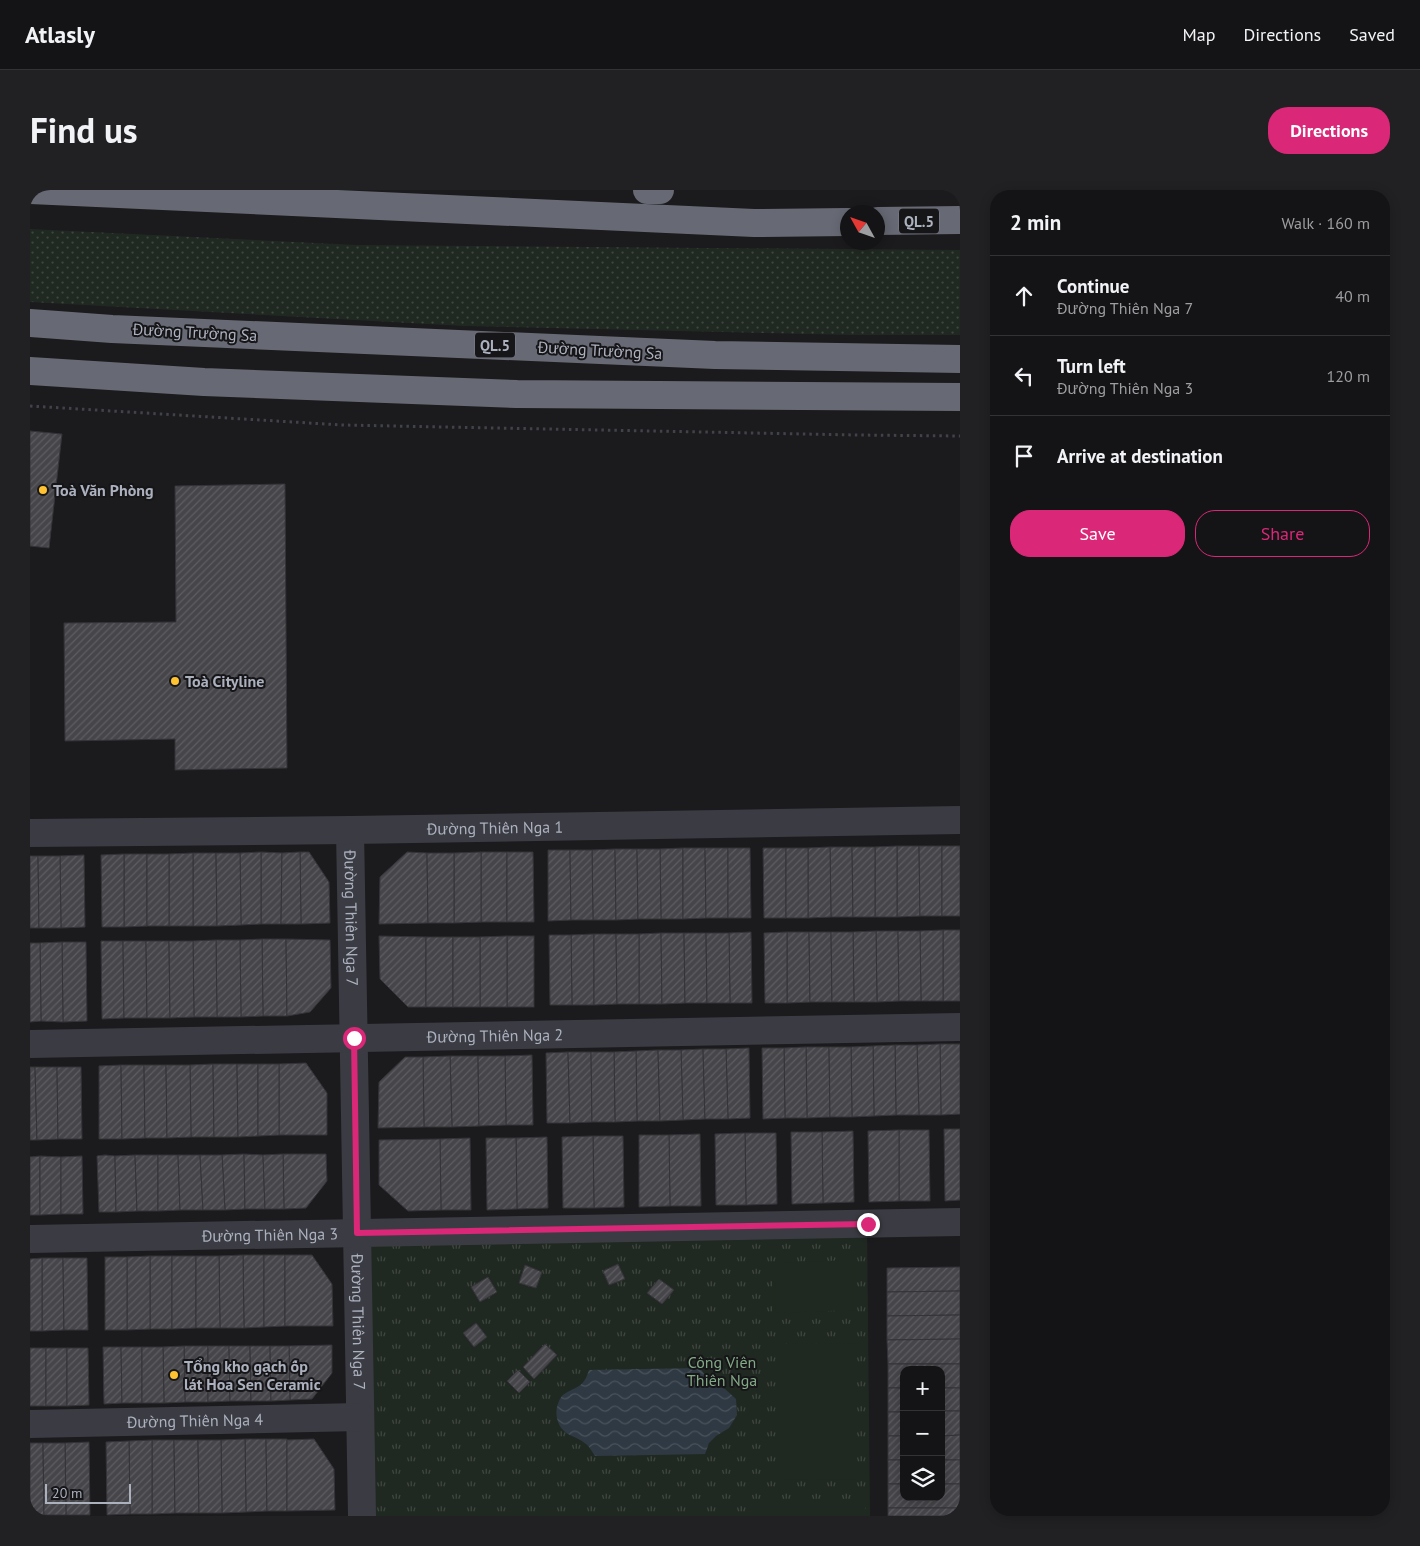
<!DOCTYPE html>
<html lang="en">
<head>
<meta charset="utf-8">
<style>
	:root { --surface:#141416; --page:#212123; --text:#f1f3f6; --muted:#9d9ea1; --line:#333335; --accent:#db2777 }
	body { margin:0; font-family:"PT Sans",sans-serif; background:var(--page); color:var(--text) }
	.controls { position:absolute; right:15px; bottom:15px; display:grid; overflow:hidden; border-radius:10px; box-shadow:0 2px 12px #0003 }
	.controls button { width:45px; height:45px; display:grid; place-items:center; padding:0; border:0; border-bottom:1px solid var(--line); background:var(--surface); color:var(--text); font:25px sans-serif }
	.compass { position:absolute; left:810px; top:15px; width:45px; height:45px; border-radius:50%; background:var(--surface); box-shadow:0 2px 12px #0003; rotate:310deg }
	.scale { position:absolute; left:15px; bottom:12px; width:86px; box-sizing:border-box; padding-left:5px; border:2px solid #acb1be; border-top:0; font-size:14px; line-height:18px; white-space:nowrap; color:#acb1be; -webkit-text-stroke:4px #161518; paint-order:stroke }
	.stop { position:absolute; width:15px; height:15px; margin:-11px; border:4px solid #db2777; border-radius:50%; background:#fff }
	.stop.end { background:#db2777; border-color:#fff; box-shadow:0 1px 5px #0008 }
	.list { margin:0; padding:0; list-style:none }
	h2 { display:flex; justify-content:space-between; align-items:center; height:65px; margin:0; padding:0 20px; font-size:21px }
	h2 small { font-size:16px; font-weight:400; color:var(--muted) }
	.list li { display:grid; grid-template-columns:32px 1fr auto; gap:15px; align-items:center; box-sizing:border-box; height:80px; padding:0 20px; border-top:1px solid var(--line) }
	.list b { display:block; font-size:19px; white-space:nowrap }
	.list p { margin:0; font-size:16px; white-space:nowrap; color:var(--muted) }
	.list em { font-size:16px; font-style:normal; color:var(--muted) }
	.actions { display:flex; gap:10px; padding:15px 20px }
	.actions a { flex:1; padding:11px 0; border:1px solid var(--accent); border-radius:20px; text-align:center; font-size:18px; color:var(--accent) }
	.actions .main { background:var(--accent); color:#fff }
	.icon { flex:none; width:28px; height:28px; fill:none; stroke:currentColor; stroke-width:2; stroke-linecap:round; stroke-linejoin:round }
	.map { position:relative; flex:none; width:930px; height:1326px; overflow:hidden; border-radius:20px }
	header { display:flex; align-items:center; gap:30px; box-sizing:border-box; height:70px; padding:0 25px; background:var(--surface); border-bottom:1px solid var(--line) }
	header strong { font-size:24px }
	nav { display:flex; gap:28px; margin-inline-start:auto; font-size:18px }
	.intro { display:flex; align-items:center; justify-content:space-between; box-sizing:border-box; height:120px; padding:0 30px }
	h1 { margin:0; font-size:35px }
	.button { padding:12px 22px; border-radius:20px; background:var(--accent); color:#fff; font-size:18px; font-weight:700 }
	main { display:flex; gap:30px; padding:0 30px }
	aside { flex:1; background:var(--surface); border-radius:20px; box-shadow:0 2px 12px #0003 }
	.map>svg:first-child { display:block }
	.grass { fill:url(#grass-dots) }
	.park { fill:url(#park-tufts) }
	.garden { fill:#202921 }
	.water { fill:url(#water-waves) }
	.building { fill:url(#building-hatch); stroke:#353439 }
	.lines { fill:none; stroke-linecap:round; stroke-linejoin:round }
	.path { stroke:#41434a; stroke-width:3; stroke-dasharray:2.5 4; stroke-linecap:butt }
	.minor { stroke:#3b3c43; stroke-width:28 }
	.highway { stroke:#676a74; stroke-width:28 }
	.route { stroke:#db2777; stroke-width:6 }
	.poi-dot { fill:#ffc331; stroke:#161518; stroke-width:2 }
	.labels { text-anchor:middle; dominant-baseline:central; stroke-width:4; stroke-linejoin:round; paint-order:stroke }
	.shield { fill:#161518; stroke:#7f828c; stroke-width:1 }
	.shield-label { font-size:15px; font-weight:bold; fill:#acb1be }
	.street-label { font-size:16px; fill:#acb1be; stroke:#161518 }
	.poi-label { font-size:16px; font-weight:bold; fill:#acb1be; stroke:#161518; text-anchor:start }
	.park-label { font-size:16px; fill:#82aa86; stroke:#161518 }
</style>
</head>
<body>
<header>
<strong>Atlasly</strong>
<nav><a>Map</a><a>Directions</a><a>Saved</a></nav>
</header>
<div class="intro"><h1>Find us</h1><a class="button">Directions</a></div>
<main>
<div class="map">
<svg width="930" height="1326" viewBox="0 0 930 1326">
	<defs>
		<pattern id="grass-dots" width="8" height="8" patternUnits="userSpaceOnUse" patternTransform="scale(1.25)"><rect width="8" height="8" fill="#202921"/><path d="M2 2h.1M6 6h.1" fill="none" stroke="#3e463f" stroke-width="1.8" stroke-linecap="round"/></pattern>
		<pattern id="park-tufts" width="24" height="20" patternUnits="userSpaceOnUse" patternTransform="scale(1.25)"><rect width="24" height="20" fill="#202921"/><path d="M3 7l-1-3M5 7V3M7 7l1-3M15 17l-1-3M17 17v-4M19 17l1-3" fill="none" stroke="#3e463f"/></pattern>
		<pattern id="water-waves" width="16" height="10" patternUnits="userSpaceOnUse" patternTransform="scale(1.25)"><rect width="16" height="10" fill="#2f3943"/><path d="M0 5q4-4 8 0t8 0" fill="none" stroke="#4a535c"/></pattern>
		<pattern id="building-hatch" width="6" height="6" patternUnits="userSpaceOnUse" patternTransform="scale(1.25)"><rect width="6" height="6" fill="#45454a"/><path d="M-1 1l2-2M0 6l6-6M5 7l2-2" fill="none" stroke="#5d5d62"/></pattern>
	</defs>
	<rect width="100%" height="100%" fill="#1b1a1d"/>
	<path class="grass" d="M0,39l326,16 604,5v85h-107l-389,-9 -434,-24z"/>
	<path class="park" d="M837,1034l3,292h-508l-5,-283z"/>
	<g class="garden">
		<path d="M822,1070l2,50 -81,3 -1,-50z"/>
		<path d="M826,1153l1,136 -76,1 -1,-136z"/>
		<rect x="737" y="1315" width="98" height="11"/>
	</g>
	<path class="water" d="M670,1178l11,16 14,5 11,10 1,16 -8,13 -13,8 -7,7 -4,11 -110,2c-3,-4 -5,-9 -9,-12 -6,-5 -12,-7 -18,-10 -13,-8 -15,-26 -6,-38 5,-5 11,-6 17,-10 6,-4 8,-10 10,-16z"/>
	<g class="building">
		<path d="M0,241l32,3 -13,114 -19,-2z"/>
		<path d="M255,294l2,284 -112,2v-31l-110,2 -1,-118 112,-1 -1,-136z"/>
		<path d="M867,656h22l1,70 -23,1z"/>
		<path d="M867,656v71h-22v-70z"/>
		<path d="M889,656h23v70h-22z"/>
		<rect x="912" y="656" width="18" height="70"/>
		<path d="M800,657h22l1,70h-22z"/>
		<path d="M800,657l1,70 -23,1v-70z"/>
		<path d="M822,657h23v70h-22z"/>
		<path d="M653,658v71h-22l-1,-70z"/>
		<path d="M653,658h22l1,70 -23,1z"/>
		<path d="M675,658h23v70h-22z"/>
		<path d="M698,658h22l1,70h-23z"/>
		<path d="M733,658h23v70h-22z"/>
		<rect x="756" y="658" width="22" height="70"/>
		<path d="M585,659l1,71h-23l-1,-70z"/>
		<path d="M585,659h22l1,70 -22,1z"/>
		<path d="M607,659h23l1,70h-23z"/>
		<path d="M518,660h22l1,70 -23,1z"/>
		<path d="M540,660h22l1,70h-22z"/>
		<path d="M231,662l21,1 -1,71h-20z"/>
		<path d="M231,662v72l-20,1 -1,-72z"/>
		<path d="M270,662h9l20,30 1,41 -29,1z"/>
		<path d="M270,662l1,72h-20l1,-71z"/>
		<path d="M377,662l20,1 1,70 -49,1 1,-47z"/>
		<rect x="451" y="662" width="26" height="70"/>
		<path d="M451,662v70l-27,1v-70z"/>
		<path d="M477,662h26l1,70h-27z"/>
		<path d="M163,663h23l1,73h-24z"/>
		<path d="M163,663v73h-24v-72z"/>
		<path d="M186,663h24l1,72 -24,1z"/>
		<path d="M397,663h27v70h-26z"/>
		<path d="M94,664h23v72l-23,1z"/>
		<path d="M94,664v73h-22l-1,-72z"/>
		<rect x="117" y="664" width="22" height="72"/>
		<path d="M54,665l1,72 -24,1 -1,-72z"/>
		<path d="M0,666h8l1,72h-9z"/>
		<path d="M8,666h22l1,72h-22z"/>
		<rect x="913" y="740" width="17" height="71"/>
		<path d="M913,740v71h-22l-1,-70z"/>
		<path d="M846,741h22l1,70 -22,1z"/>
		<path d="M846,741l1,71h-23l-1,-70z"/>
		<path d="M868,741h22l1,70h-22z"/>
		<path d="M721,742l1,71h-22l-1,-70z"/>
		<path d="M757,742h22l1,70 -23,1z"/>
		<path d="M757,742v71h-22l-1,-70z"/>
		<path d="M779,742h22l1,70h-22z"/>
		<path d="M801,742h22l1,70h-22z"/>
		<path d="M631,743l1,71h-23v-70z"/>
		<path d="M631,743h23l1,70 -23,1z"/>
		<path d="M654,743h22l1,70h-22z"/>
		<path d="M676,743h23l1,70h-23z"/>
		<path d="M564,744v71h-22l-1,-70z"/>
		<path d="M564,744h22l1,70 -23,1z"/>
		<path d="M586,744h23v70h-22z"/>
		<path d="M519,745h22l1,70h-22z"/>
		<path d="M349,746l47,1v70h-18l-28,-28z"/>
		<rect x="477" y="746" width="27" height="71"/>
		<path d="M477,746v71h-27v-70z"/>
		<rect x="396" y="747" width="27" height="70"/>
		<rect x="423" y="747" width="27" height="70"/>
		<path d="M232,749h24l1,77h-24z"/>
		<path d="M232,749l1,77 -22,1 -1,-77z"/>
		<path d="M256,749l44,1 1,48 -21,24 -23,4z"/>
		<path d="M186,750h24l1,77h-24z"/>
		<path d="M186,750l1,77h-23l-1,-76z"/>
		<path d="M71,751h22l1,77 -22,1z"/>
		<path d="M93,751h23l1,77h-23z"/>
		<path d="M116,751h23l1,77h-23z"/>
		<path d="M139,751h24l1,76 -24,1z"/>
		<path d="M32,752h24l1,79 -24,1z"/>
		<path d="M32,752l1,80 -22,-1 -1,-78z"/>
		<path d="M0,753h10l1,78 -11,1z"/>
		<path d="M910,854h20v70l-19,1z"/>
		<path d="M910,854l1,71h-22l-2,-70z"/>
		<path d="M865,855h22l2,70h-23z"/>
		<path d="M865,855l1,70 -22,1 -1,-70z"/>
		<path d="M843,856l1,70 -22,1 -1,-70z"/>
		<path d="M776,857h23l1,70 -23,1z"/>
		<path d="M776,857l1,71h-22l-1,-70z"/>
		<path d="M799,857h22l1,70h-22z"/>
		<path d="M719,858l1,70 -22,1 -2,-70z"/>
		<path d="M732,858h22l1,70 -22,1z"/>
		<path d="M673,859l2,70 -22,1 -2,-70z"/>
		<path d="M673,859h23l2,70h-23z"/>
		<path d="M628,860l2,71h-23l-1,-70z"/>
		<path d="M628,860h23l2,70 -23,1z"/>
		<path d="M606,861l1,70 -22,1 -1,-70z"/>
		<path d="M538,862l2,71h-23l-1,-70z"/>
		<path d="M538,862h23l1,70 -22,1z"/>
		<path d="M561,862h23l1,70h-23z"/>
		<path d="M502,865l1,70h-27l-1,-69z"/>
		<path d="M420,866h28l1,70 -27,1z"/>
		<path d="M420,866l2,71h-28l-1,-70z"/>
		<path d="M448,866h27l1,69 -27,1z"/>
		<path d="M375,867h18l1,70 -46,1 1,-46z"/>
		<path d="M276,873l21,30v42h-48v-71z"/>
		<path d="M183,874l1,73h-23l-1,-72z"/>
		<path d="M183,874h24l1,73h-24z"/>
		<path d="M207,874h21v72l-20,1z"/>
		<path d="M228,874h21v71l-21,1z"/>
		<path d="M91,875l1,74h-23v-73z"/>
		<path d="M91,875h23l1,73 -23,1z"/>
		<path d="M114,875h22l1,73h-22z"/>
		<path d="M136,875h24l1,72 -24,1z"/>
		<path d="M0,877h5l2,73h-7z"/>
		<path d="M5,877h22l1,72 -21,1z"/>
		<path d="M27,877h24l1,72h-24z"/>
		<path d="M914,939h16v71l-15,1z"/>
		<path d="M869,940h30l1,71h-31z"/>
		<path d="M869,940v71l-30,1 -1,-71z"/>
		<path d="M823,941l1,71 -31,1 -1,-71z"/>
		<path d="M761,942h31l1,71 -31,1z"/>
		<path d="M715,943h31l1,71 -31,1z"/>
		<path d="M715,943l1,72h-30l-1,-71z"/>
		<path d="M670,944l1,72h-31l-1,-71z"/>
		<path d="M609,945h30l1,71 -31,1z"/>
		<path d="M563,946h30l1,71 -30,1z"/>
		<path d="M563,946l1,72h-31l-1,-71z"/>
		<path d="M517,947l1,71 -31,1 -1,-71z"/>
		<path d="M440,948l1,72h-30l-1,-71z"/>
		<path d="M456,948h30l1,71 -30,1z"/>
		<path d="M410,949l1,71 -33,1 -29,-26v-45z"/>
		<path d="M214,964l1,55 -20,1 -3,-55z"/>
		<path d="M214,964l19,1 2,54h-20z"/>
		<path d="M253,964h43l1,27 -21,27 -22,1z"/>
		<path d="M253,964l1,55h-19l-2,-54z"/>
		<path d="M75,965l10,1 1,56h-17l-2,-56z"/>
		<path d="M105,965l2,56 -21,1 -1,-56z"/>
		<path d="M105,965h23v56h-21z"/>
		<path d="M128,965h20l2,55 -22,1z"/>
		<path d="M148,965h22l3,55h-23z"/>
		<path d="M170,965h22l3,55h-22z"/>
		<path d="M10,966v59h-10v-58z"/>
		<path d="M10,966l21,1v57l-21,1z"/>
		<path d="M52,966l1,58h-22v-57z"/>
		<path d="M213,1065h21v72l-20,1z"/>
		<path d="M213,1065l1,73h-24l-1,-72z"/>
		<path d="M234,1065h21v71l-21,1z"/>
		<path d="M255,1065h27l20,29 1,42h-48z"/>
		<rect x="120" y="1066" width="22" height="73"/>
		<path d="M120,1066v73l-23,1v-73z"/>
		<path d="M142,1066h24v72l-24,1z"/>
		<path d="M166,1066h23l1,72h-24z"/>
		<rect x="75" y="1067" width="22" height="73"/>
		<path d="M12,1068h21l1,72 -22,1z"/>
		<path d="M12,1068v73h-12v-72z"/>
		<path d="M33,1068h24l1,72h-24z"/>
		<path d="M588,1074l7,15 -16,6 -6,-14z"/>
		<path d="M495,1075l17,7 -6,16 -17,-5z"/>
		<path d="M930,1077v24l-73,1v-24z"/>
		<path d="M458,1087l9,15 -17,10 -9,-15z"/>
		<path d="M629,1089l15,11 -12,14 -15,-11z"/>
		<path d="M930,1101v24l-73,1v-24z"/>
		<path d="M930,1125v24l-73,1v-24z"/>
		<path d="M446,1133l11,14 -13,10 -11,-14z"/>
		<path d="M930,1149v25h-72l-1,-24z"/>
		<path d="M515,1154l12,11 -23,24 -11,-12z"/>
		<path d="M302,1155v28l-20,26 -22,1 -1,-54z"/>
		<path d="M154,1156h24v56h-23z"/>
		<path d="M154,1156l1,56 -21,1 -1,-56z"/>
		<path d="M178,1156h21l1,55 -22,1z"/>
		<path d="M199,1156h21l1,55h-21z"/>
		<path d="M220,1156h20l1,55h-20z"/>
		<path d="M240,1156h19l1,54 -19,1z"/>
		<path d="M73,1157h18l1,56 -18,1z"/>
		<path d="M91,1157h21v56h-20z"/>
		<path d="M112,1157h21l1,56h-22z"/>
		<rect x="0" y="1158" width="16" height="58"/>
		<rect x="16" y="1158" width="21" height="58"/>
		<path d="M37,1158h21l1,57 -22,1z"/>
		<path d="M858,1174h72v24h-19v-18h-37v18h-16z"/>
		<path d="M488,1180l12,12 -11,11 -12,-12z"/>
		<rect x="858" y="1198" width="16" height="24"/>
		<rect x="911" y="1198" width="19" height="23"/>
		<path d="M911,1221h19v24l-19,1z"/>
		<rect x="858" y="1222" width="16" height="24"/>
		<path d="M930,1245v25h-19v-24z"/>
		<rect x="858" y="1246" width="16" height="24"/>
		<path d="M215,1249h21l1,72 -21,1z"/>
		<path d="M215,1249l1,73 -24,1 -1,-73z"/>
		<path d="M236,1249h21v72h-20z"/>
		<path d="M284,1249l20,30 1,41 -48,1v-71z"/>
		<path d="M122,1250h22l1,73 -23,1z"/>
		<path d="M122,1250v74h-22l-1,-73z"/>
		<path d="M144,1250h24l1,73h-24z"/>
		<path d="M168,1250h23l1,73h-23z"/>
		<path d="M99,1251l1,73 -23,1 -1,-73z"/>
		<path d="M59,1252l1,73h-24l-1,-72z"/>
		<path d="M0,1253h13l1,72h-14z"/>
		<path d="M13,1253h22l1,72h-22z"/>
		<rect x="858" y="1270" width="16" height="24"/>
		<rect x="911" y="1270" width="19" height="24"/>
		<path d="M858,1294h16v13h37v-13h19v24h-72z"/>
		<rect x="858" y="1318" width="72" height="8"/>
	</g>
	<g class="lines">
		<path class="path" d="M0,216l312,19 514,10 104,1"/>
		<g class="minor">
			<path id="s1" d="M320,640l12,686"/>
			<path id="s2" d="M0,643l320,-3 610,-10"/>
			<path id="s3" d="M0,854l930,-17"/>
			<path id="s4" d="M0,1049l930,-17"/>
			<path id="s5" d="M0,1234l330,-7"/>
		</g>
		<g class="highway">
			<path d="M0,0l724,33 94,-1"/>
			<path d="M617,0h13"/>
			<path d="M848,31l82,-1"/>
			<path d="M0,133l82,6 603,26 245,4"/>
			<path d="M0,181l174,11 313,12 443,3"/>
		</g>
	</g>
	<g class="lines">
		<path class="route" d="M324,848l3,195 511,-9"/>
	</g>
	<g class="poi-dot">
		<circle cx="13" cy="300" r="5"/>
		<circle cx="145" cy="491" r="5"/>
		<circle cx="144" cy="1185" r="5"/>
	</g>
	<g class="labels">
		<g class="shield">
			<rect x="869" y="18.5" width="40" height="25" rx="4"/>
			<rect x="445" y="142.5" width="40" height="25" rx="4"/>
		</g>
		<g class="shield-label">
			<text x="889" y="31">QL.5</text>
			<text x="465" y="155">QL.5</text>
		</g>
		<g class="street-label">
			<text transform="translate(165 142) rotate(3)">Đường Trường Sa</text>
			<text transform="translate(570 160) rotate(3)">Đường Trường Sa</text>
			<text stroke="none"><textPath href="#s2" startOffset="465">Đường Thiên Nga 1</textPath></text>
			<text stroke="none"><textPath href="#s1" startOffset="88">Đường Thiên Nga 7</textPath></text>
			<text stroke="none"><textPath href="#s3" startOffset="465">Đường Thiên Nga 2</textPath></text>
			<text stroke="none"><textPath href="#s4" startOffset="240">Đường Thiên Nga 3</textPath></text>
			<text stroke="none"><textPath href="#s1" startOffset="492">Đường Thiên Nga 7</textPath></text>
			<text stroke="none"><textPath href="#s5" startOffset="165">Đường Thiên Nga 4</textPath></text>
		</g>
		<g class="poi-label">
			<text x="23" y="300">Toà Văn Phòng</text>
			<text x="155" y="491">Toà Cityline</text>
			<text x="154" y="1176">Tổng kho gạch ốp<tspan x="154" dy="18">lát Hoa Sen Ceramic</tspan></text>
		</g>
		<g class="park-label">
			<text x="692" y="1172">Công Viên<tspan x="692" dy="18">Thiên Nga</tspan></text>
		</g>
	</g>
</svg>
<div class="controls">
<button>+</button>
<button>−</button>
<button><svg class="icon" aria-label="layers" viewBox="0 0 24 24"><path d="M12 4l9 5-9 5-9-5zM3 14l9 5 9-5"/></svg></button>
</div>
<svg class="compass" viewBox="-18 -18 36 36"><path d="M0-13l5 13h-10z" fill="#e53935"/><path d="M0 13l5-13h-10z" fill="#9d9ea1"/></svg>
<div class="scale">20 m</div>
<div class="stop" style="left:324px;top:848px"></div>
<div class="stop end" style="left:838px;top:1034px"></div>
</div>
<aside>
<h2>2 min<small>Walk · 160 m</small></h2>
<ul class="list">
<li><svg class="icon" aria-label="ahead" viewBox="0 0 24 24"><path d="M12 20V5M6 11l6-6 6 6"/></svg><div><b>Continue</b><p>Đường Thiên Nga 7</p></div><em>40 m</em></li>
<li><svg class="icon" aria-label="left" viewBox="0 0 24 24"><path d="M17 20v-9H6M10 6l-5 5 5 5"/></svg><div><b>Turn left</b><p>Đường Thiên Nga 3</p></div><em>120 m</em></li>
<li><svg class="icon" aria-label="arrive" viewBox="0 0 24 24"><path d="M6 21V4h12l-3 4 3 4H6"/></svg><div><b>Arrive at destination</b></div></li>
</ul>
<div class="actions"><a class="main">Save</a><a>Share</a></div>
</aside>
</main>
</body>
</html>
